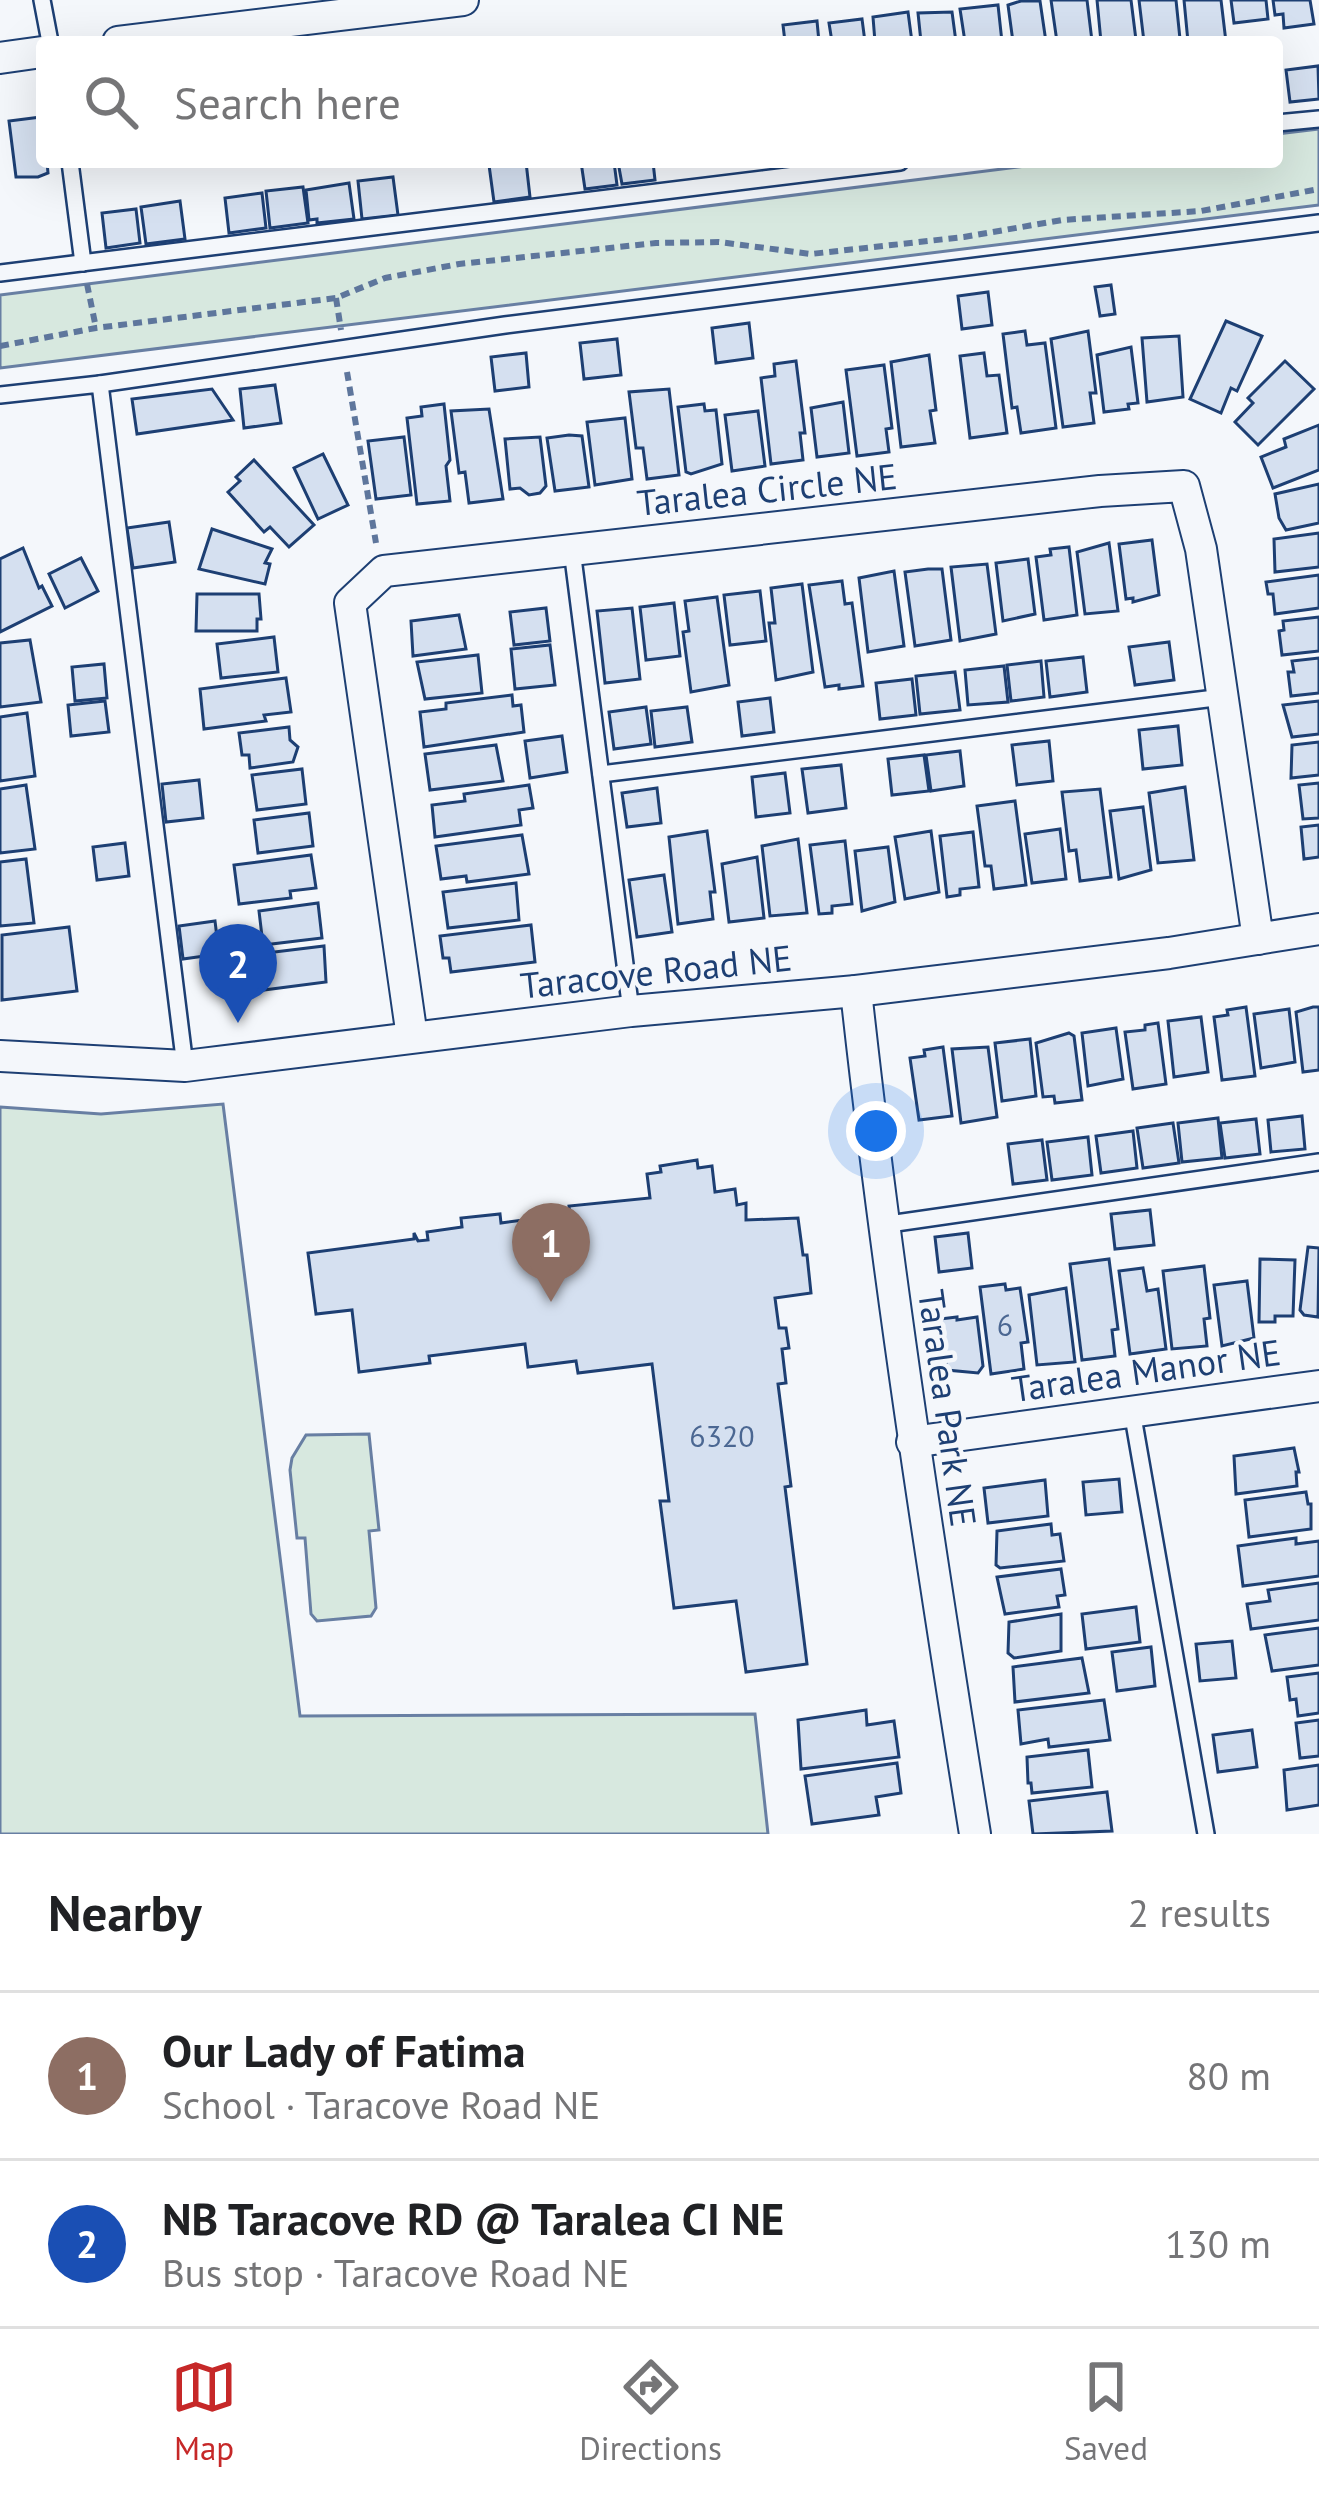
<!DOCTYPE html>
<html lang="en">
<head>
<meta charset="utf-8">
<style>
	:root { --surface:#fff; --page:#f2f2f2; --text:#202124; --muted:#757577; --line:#e0e0e0; --accent:#c62828 }
	body { margin:0; font-family:"PT Sans",sans-serif; background:var(--page); color:var(--text) }
	.you { position:absolute; left:876px; top:1131px; width:42px; height:42px; margin:-30px; border:9px solid #fff; border-radius:50%; background:#1a73e8; box-shadow:0 0 0 18px #1a73e833 }
	.badge { display:grid; place-items:center; width:78px; height:78px; border-radius:50%; background:var(--accent); color:#fff; font-size:39px; font-weight:700 }
	.pin { position:absolute; translate:-50% -99px; filter:drop-shadow(0 3px 6px #0008) }
	.pin::after { content:''; position:absolute; top:63px; width:42px; height:36px; background:inherit; clip-path:polygon(0 0,100% 0,50% 100%) }
	.list { margin:0; padding:0; list-style:none }
	h2 { display:flex; justify-content:space-between; align-items:center; height:156px; margin:0; padding:0 48px; font-size:51px }
	h2 small { font-size:39px; font-weight:400; color:var(--muted) }
	.list li { display:grid; grid-template-columns:78px 1fr auto; gap:36px; align-items:center; box-sizing:border-box; height:168px; padding:0 48px; border-top:3px solid var(--line) }
	.list b { display:block; font-size:45px; white-space:nowrap }
	.list p { margin:0; font-size:39px; white-space:nowrap; color:var(--muted) }
	.list em { font-size:39px; font-style:normal; color:var(--muted) }
	.icon { flex:none; width:66px; height:66px; fill:none; stroke:currentColor; stroke-width:2; stroke-linecap:round; stroke-linejoin:round }
	.map { position:relative; flex:none; width:1319px; height:1834px; overflow:hidden }
	.search { position:absolute; background:var(--surface); box-shadow:0 12px 48px #0002; left:36px; right:36px; top:36px; height:132px; display:flex; align-items:center; gap:30px; box-sizing:border-box; padding:0 42px; border-radius:12px; color:var(--muted); font-size:45px }
	.sheet { height:492px; background:var(--surface) }
	nav { display:flex; justify-content:space-around; align-items:center; box-sizing:border-box; height:168px; border-top:3px solid var(--line); background:var(--surface); font-size:33px; color:var(--muted) }
	nav a { display:grid; justify-items:center; gap:6px }
	nav .on { color:var(--accent) }
	.map>svg:first-child { display:block }
	.green { fill:#d7e8df; stroke:#687fa3; stroke-width:3 }
	.building { fill:#d5e0f0; stroke:#1d3f73; stroke-width:3 }
	.lines { fill:none; stroke-linecap:round; stroke-linejoin:round }
	.lane-casing { stroke:#1d3f73; stroke-width:20 }
	.street-casing { stroke:#1d3f73; stroke-width:34 }
	.path { stroke:#5e769c; stroke-width:6; stroke-dasharray:9 6; stroke-linecap:butt }
	.lane { stroke:#f4f7fb; stroke-width:15 }
	.street { stroke:#f4f7fb; stroke-width:30 }
	.labels { text-anchor:middle; dominant-baseline:central; stroke-width:9; stroke-linejoin:round; paint-order:stroke }
	.number-label { font-size:30px; fill:#4b6792 }
	.street-label { font-size:36px; fill:#1d3f73; stroke:#f4f7fb }
</style>
</head>
<body>
<div class="map">
<svg width="1319" height="1834" viewBox="0 0 1319 1834">
	<rect width="100%" height="100%" fill="#f4f7fb"/>
	<g class="green">
		<path d="M1319,129v76l-1319,163v-73l1057,-133h220v-28z"/>
		<path d="M223,1104l77,612 455,-2 13,120h-768v-727l101,7z"/>
		<path d="M369,1434l10,96 -10,1 7,77 -5,8 -54,5 -6,-7 -6,-76h-8l-7,-68 2,-12 14,-23z"/>
	</g>
	<g class="building">
		<path d="M1051,0h36l5,41 -35,1z"/>
		<path d="M1097,0h34l5,40 -35,2z"/>
		<path d="M1139,0h37l4,39 -36,3z"/>
		<path d="M1184,0h37l5,42h-38z"/>
		<path d="M1231,0h35l2,19 -34,4z"/>
		<path d="M1273,0h37l4,24 -30,4 -1,-14 -8,1z"/>
		<path d="M1021,1h19l6,41h-33l-5,-37z"/>
		<path d="M998,5l4,37h-37l-5,-33z"/>
		<path d="M908,12l4,30h-37l-2,-25z"/>
		<path d="M952,12l4,30h-35l-3,-29z"/>
		<path d="M862,19l3,23h-33l-3,-19z"/>
		<path d="M817,21l2,21h-34l-2,-17z"/>
		<path d="M1318,66l1,33 -29,3 -4,-32z"/>
		<path d="M41,117l1,45h5l1,11 -10,4h-22l-7,-56z"/>
		<path d="M526,162l4,35 -36,5 -5,-37z"/>
		<path d="M581,162h33l3,23 -32,4z"/>
		<path d="M618,162h35l2,18 -33,4z"/>
		<path d="M393,177l5,38 -36,4 -4,-38z"/>
		<path d="M349,183l5,36 -37,4v-4l-8,1 -3,-30z"/>
		<path d="M303,187l5,36 -38,5 -4,-37z"/>
		<path d="M262,193l4,35 -37,5 -4,-35z"/>
		<path d="M180,201l5,38 -39,5 -5,-37z"/>
		<path d="M136,209l4,34 -34,5 -4,-35z"/>
		<path d="M1111,285l4,29 -15,2 -5,-29z"/>
		<path d="M988,292l4,33 -30,4 -4,-33z"/>
		<path d="M1226,321l36,15 -25,55 -6,-3 -10,25 -31,-14z"/>
		<path d="M749,323l4,35 -37,5 -4,-35z"/>
		<path d="M1025,331l2,14 18,-2 11,85 -35,5 -4,-26 -5,1 -9,-74z"/>
		<path d="M1088,331l8,62h-6l4,30 -31,4 -12,-88z"/>
		<path d="M1179,336l4,61 -36,5 -5,-64z"/>
		<path d="M617,339l4,36 -37,4 -4,-36z"/>
		<path d="M1131,347l7,56 -10,1 1,5 -25,3 -7,-57z"/>
		<path d="M526,353l3,34 -34,4 -4,-34z"/>
		<path d="M984,353l3,23 12,-1 8,58 -37,5 -10,-82z"/>
		<path d="M929,355l7,55 -6,1 5,32 -34,4 -10,-85z"/>
		<path d="M796,361l9,72h-5l3,27 -32,4 -10,-86 14,-2 -1,-12z"/>
		<path d="M1285,361l29,28 -56,56 -23,-23 18,-19 -5,-5z"/>
		<path d="M884,365l8,63 -6,1 3,23 -32,4 -11,-86z"/>
		<path d="M275,385l6,38 -37,5 -4,-39z"/>
		<path d="M212,389l21,31 -96,14 -5,-35z"/>
		<path d="M669,389l10,86 -32,4 -4,-31h-7l-7,-56z"/>
		<path d="M843,402l6,51 -32,4 -6,-49z"/>
		<path d="M444,404l6,56 -4,6 4,35 -33,3 -10,-86 15,-2 -1,-9z"/>
		<path d="M704,404l1,7 11,-1 6,54 -31,10 -5,-2 -8,-65z"/>
		<path d="M489,409l14,90 -34,4 -4,-31 -6,1 -8,-62z"/>
		<path d="M758,411l7,55 -33,5 -7,-56z"/>
		<path d="M625,418l7,61 -37,6 -8,-63z"/>
		<path d="M1319,425v45l-46,18 -12,-31 25,-10 -2,-8z"/>
		<path d="M569,435l13,1 7,51 -34,4 -8,-53z"/>
		<path d="M404,437l7,58 -35,4 -8,-58z"/>
		<path d="M540,437l6,49 -6,7 -11,2 -9,-7 -10,1 -5,-50z"/>
		<path d="M323,454l25,51 -30,14 -24,-51z"/>
		<path d="M254,460l60,65 -25,22 -19,-20 -6,5 -36,-40 12,-11 -4,-4z"/>
		<path d="M1319,484v39l-33,7 -7,-12 -4,-24z"/>
		<path d="M169,522l6,40 -42,6 -6,-40z"/>
		<path d="M212,529l60,20 -7,14 5,1 -5,20 -66,-15z"/>
		<path d="M1319,533v34l-44,5 -1,-33z"/>
		<path d="M1152,540l7,55 -26,7v-4l-7,1 -7,-55z"/>
		<path d="M1109,543l9,68 -33,3 -8,-62z"/>
		<path d="M1069,547l8,68 -33,5 -8,-63 15,-2 -1,-6z"/>
		<path d="M23,548l16,40 3,-2 10,20 -52,26v-73z"/>
		<path d="M81,558l17,33 -33,17 -16,-34z"/>
		<path d="M1028,559l7,55 -32,7 -7,-58z"/>
		<path d="M987,564l9,70 -36,7 -9,-74z"/>
		<path d="M928,569h14l9,71 -36,6 -10,-74z"/>
		<path d="M894,571l10,75 -36,6 -9,-74z"/>
		<path d="M1319,575v33l-44,6 -2,-20h-5l-2,-12z"/>
		<path d="M842,581l3,23 7,-1 11,83 -24,3v-4l-14,2 -16,-102z"/>
		<path d="M802,584l11,88 -37,8 -7,-57h6l-4,-35z"/>
		<path d="M760,591l6,50 -36,4 -6,-50z"/>
		<path d="M197,594h62l2,25h-4v12h-61z"/>
		<path d="M717,597l12,88 -38,7 -8,-60 6,-1 -4,-30z"/>
		<path d="M674,603l6,53 -34,4 -6,-53z"/>
		<path d="M546,608l4,33 -36,4 -4,-33z"/>
		<path d="M632,608l8,71 -35,4 -8,-72z"/>
		<path d="M459,615l7,34 -53,7 -2,-35z"/>
		<path d="M1319,617v34l-37,4 -3,-24 5,-1 -1,-9z"/>
		<path d="M274,637l4,35 -57,6 -4,-34z"/>
		<path d="M30,640l11,62 -41,5v-64z"/>
		<path d="M1169,642l5,38 -39,5 -6,-38z"/>
		<path d="M550,645l5,40 -40,4 -4,-40z"/>
		<path d="M478,655l4,38 -57,6 -8,-37z"/>
		<path d="M1083,657l4,35 -37,5 -4,-36z"/>
		<path d="M1319,658v35l-28,3 -3,-24h6l-2,-11z"/>
		<path d="M1041,661l3,36 -33,4 -4,-36z"/>
		<path d="M104,664l3,34 -32,3 -3,-34z"/>
		<path d="M1004,666l4,36 -40,3 -3,-35z"/>
		<path d="M955,672l5,38 -40,4 -4,-38z"/>
		<path d="M286,678l5,34 -27,3 2,6 -62,8 -4,-40z"/>
		<path d="M912,679l4,36 -36,4 -4,-36z"/>
		<path d="M512,695l1,11 8,-1 3,27 -100,15 -4,-35 26,-3v-6z"/>
		<path d="M770,698l4,34 -32,4 -4,-34z"/>
		<path d="M105,701l4,31 -38,4 -3,-31z"/>
		<path d="M1319,701v33l-27,3 -9,-32z"/>
		<path d="M646,707l5,37 -37,5 -5,-37z"/>
		<path d="M687,707l5,35 -37,5 -4,-36z"/>
		<path d="M27,713l8,63 -35,5v-64z"/>
		<path d="M1178,726l4,39 -39,4 -4,-39z"/>
		<path d="M289,727l1,13 8,7 -5,15 -43,6 -1,-13h-7l-3,-22z"/>
		<path d="M562,736l5,36 -37,6 -5,-37z"/>
		<path d="M1049,741l4,40 -36,4 -5,-40z"/>
		<path d="M1319,742v33l-28,3 1,-33z"/>
		<path d="M496,745l7,36 -73,9 -5,-36z"/>
		<path d="M960,751l4,35 -33,5 -5,-36z"/>
		<path d="M924,755l5,36 -37,4 -4,-36z"/>
		<path d="M841,765l5,43 -38,5 -6,-44z"/>
		<path d="M302,769l4,35 -49,6 -5,-35z"/>
		<path d="M785,773l5,40 -34,4 -4,-40z"/>
		<path d="M199,780l4,38 -37,4 -4,-38z"/>
		<path d="M1319,783v35l-16,1 -4,-34z"/>
		<path d="M26,785l9,64 -35,4v-64z"/>
		<path d="M529,785l4,23 -14,2 2,15 -86,12 -3,-32 33,-4 -1,-7z"/>
		<path d="M1185,787l9,73 -36,3 -9,-70z"/>
		<path d="M657,788l4,35 -34,4 -5,-34z"/>
		<path d="M1100,789l11,88 -31,4 -4,-31 -7,1 -7,-59z"/>
		<path d="M1015,801l11,84 -32,4 -3,-23h-6l-8,-60z"/>
		<path d="M1143,807l8,63 -32,9 -9,-68z"/>
		<path d="M309,813l4,33 -55,7 -4,-33z"/>
		<path d="M1319,825v32l-15,2 -3,-32z"/>
		<path d="M1060,829l6,50 -34,4 -7,-49z"/>
		<path d="M707,831l8,61h-5l3,27 -35,5 -9,-87z"/>
		<path d="M931,831l8,61 -34,7 -10,-62z"/>
		<path d="M973,832l6,55 -19,2v6l-13,2 -7,-61z"/>
		<path d="M522,835l7,39 -62,8 -1,-6 -25,3 -5,-33z"/>
		<path d="M798,839l9,74 -37,3 -8,-70z"/>
		<path d="M845,841l7,63 -20,2v7l-13,1 -9,-69z"/>
		<path d="M125,843l4,33 -32,4 -4,-33z"/>
		<path d="M888,847l7,55 -33,9 -7,-60z"/>
		<path d="M311,855l5,33 -26,3 1,7 -52,6 -5,-39z"/>
		<path d="M757,857l7,61 -35,4 -7,-58z"/>
		<path d="M26,859l8,64 -34,3v-64z"/>
		<path d="M664,875l8,57 -35,5 -8,-57z"/>
		<path d="M516,883l3,37 -71,8 -5,-36z"/>
		<path d="M318,903l4,35 -59,7 -4,-34z"/>
		<path d="M215,921l4,33 -36,5 -4,-33z"/>
		<path d="M531,925l4,37 -84,10 -2,-14h-6l-3,-22z"/>
		<path d="M69,927l8,64 -75,9v-65z"/>
		<path d="M324,946l2,36 -70,9 -7,-36z"/>
		<path d="M1246,1007l9,69 -33,4 -8,-63 14,-2 -1,-5z"/>
		<path d="M1313,1007h6v63l-16,2 -7,-60z"/>
		<path d="M1289,1009l6,53 -34,6 -7,-54z"/>
		<path d="M1201,1017l7,55 -34,5 -6,-56z"/>
		<path d="M1158,1023l8,61 -33,5 -8,-57 20,-2v-5z"/>
		<path d="M1116,1028l7,51 -35,7 -6,-53z"/>
		<path d="M1069,1033l5,3 8,64 -27,3 -1,-7 -11,1 -7,-54z"/>
		<path d="M1030,1039l6,57 -34,5 -7,-58z"/>
		<path d="M943,1047l9,69 -33,4 -9,-62 15,-2 -1,-6z"/>
		<path d="M988,1047l9,70 -36,6 -9,-74z"/>
		<path d="M1302,1116l3,33 -34,3 -3,-32z"/>
		<path d="M1218,1118l4,40 -40,4 -4,-39z"/>
		<path d="M1256,1119l4,35 -35,4 -5,-35z"/>
		<path d="M1173,1123l6,40 -36,5 -6,-40z"/>
		<path d="M1133,1131l4,37 -36,5 -5,-37z"/>
		<path d="M1088,1137l4,38 -40,5 -5,-38z"/>
		<path d="M1042,1140l5,40 -34,4 -5,-40z"/>
		<path d="M697,1160l1,8 14,-2 3,26 20,-3 2,16 9,-2v17l52,-2 5,37h4l4,38 -36,5 4,30h7l3,20 -7,1 4,34 -8,1 13,102 -6,1 22,177 -61,8 -10,-71 -62,7 -14,-107h9l-17,-137 -74,9 -2,-12 -48,6 -3,-23 -96,12 1,7 -71,9 -7,-62 -36,4 -8,-61 106,-14v-6l4,8 10,-1 -1,-8 35,-5 -1,-9 39,-4 1,9 69,-9 -1,-8 81,-8 -3,-24 14,-2 -1,-6z"/>
		<path d="M1150,1210l4,35 -39,4 -4,-35z"/>
		<path d="M968,1233l4,35 -33,4 -4,-35z"/>
		<path d="M1308,1247l11,1 -1,69 -14,-2 -4,-5z"/>
		<path d="M1109,1259l9,70 -6,1 3,26 -33,4 -12,-96z"/>
		<path d="M1260,1259l35,1 -2,56h-18v6h-16z"/>
		<path d="M1204,1266l6,52 -6,1 3,27 -35,3 -9,-78z"/>
		<path d="M1143,1268l4,23 11,-2 8,60 -36,5 -11,-83z"/>
		<path d="M1247,1281l7,57 -32,8 -8,-61z"/>
		<path d="M1005,1284l1,6 14,-2 8,54 -7,1 3,26 -33,5 -11,-87z"/>
		<path d="M1066,1288l9,74 -38,3 -8,-70z"/>
		<path d="M957,1317v3l20,-3 6,49 -5,7 -31,-3 -7,-51z"/>
		<path d="M1294,1448l5,24h-3l1,14 -61,8 -2,-38z"/>
		<path d="M1119,1479l3,33 -36,3 -3,-33z"/>
		<path d="M1045,1480l3,36 -60,7 -4,-35z"/>
		<path d="M1306,1492l2,12h3v25l-62,8 -4,-37z"/>
		<path d="M1051,1524l1,11 8,-1 4,27 -64,7 -4,-3 1,-34z"/>
		<path d="M1296,1538v6l23,-3v35l-76,10 -5,-40z"/>
		<path d="M1061,1569l4,26 -8,1 2,11 -54,7 -8,-37z"/>
		<path d="M1319,1583v37l-68,9 -4,-25 23,-3 -2,-11z"/>
		<path d="M1136,1607l4,35 -54,7 -4,-35z"/>
		<path d="M1061,1614v37l-47,7 -6,-5 1,-31z"/>
		<path d="M1319,1628v37l-47,6 -7,-36z"/>
		<path d="M1232,1641l4,37 -36,3 -4,-37z"/>
		<path d="M1151,1647l4,39 -38,5 -5,-39z"/>
		<path d="M1082,1658l7,35 -74,9 -2,-35z"/>
		<path d="M1319,1673v40l-21,3 -2,-17 -6,1 -3,-23z"/>
		<path d="M1104,1700l6,40 -61,7 -1,-8 -27,5 -3,-34z"/>
		<path d="M866,1710l1,15 27,-4 5,36 -98,12 -3,-49z"/>
		<path d="M1319,1720v36l-19,2 -4,-35z"/>
		<path d="M1252,1730l5,37 -39,5 -5,-37z"/>
		<path d="M1088,1750l4,37 -60,6 -1,-10h-3l-1,-26z"/>
		<path d="M897,1763l4,30 -25,4 3,18 -67,9 -7,-48z"/>
		<path d="M1319,1765v40l-32,5 -3,-40z"/>
		<path d="M1107,1792l5,39 -79,3 -4,-33z"/>
	</g>
	<g class="lines">
		<g class="lane-casing">
			<g id="lane">
				<path d="M42,0l8,42"/>
				<path d="M1277,123l42,-4"/>
				<path d="M70,162l13,101"/>
				<path d="M0,273l900,-111"/>
				<path d="M100,384l405,-59 814,-102"/>
				<path d="M0,395l100,-11 85,682"/>
				<path d="M572,550l59,461"/>
				<path d="M601,774l622,-77"/>
				<path d="M882,1225l437,-63"/>
				<path d="M1132,1411l74,423"/>
			</g>
		</g>
		<g class="street-casing">
			<g id="street">
				<path d="M118,42l345,-42"/>
				<path d="M0,58l42,-6"/>
				<path d="M856,991c31,283 74,562 119,843"/>
				<path d="M412,1037l-62,-434 34,-32 716,-80 84,-5 17,63 57,390"/>
				<path d="M0,1056l185,10 446,-55 225,-20 313,-38 150,-24"/>
				<path d="M912,1442l407,-56"/>
			</g>
		</g>
		<g class="path">
			<path d="M87,284l9,44"/>
			<path d="M336,298l5,32"/>
			<path d="M0,346l96,-18 240,-30 49,-20 74,-14 197,-21 63,-1 92,12 153,-17 98,-17 139,-9 118,-22"/>
			<path d="M347,372l29,171"/>
		</g>
		<use href="#lane" class="lane"/>
		<use href="#street" class="street"/>
	</g>
	<g class="labels">
		<g class="number-label">
			<text x="1005" y="1324">6</text>
			<text x="722" y="1435">6320</text>
		</g>
		<g class="street-label">
			<text transform="translate(767 489) rotate(-6)">Taralea Circle NE</text>
			<text transform="translate(656 971) rotate(-6)">Taracove Road NE</text>
			<text transform="translate(1146 1370) rotate(-8)">Taralea Manor NE</text>
			<text transform="translate(948 1408) rotate(82)">Taralea Park NE</text>
		</g>
	</g>
</svg>
<div class="you"></div>
<div class="pin badge" style="left:551px;top:1302px;background:#8d6e63">1</div>
<div class="pin badge" style="left:238px;top:1023px;background:#1a4fb4">2</div>
<div class="search"><svg class="icon" aria-label="search" viewBox="0 0 24 24"><circle cx="10" cy="10" r="6"/><path d="M15 15l6 6"/></svg>Search here</div>
</div>
<section class="sheet">
<h2>Nearby<small>2 results</small></h2>
<ul class="list">
<li><span class="badge" style="background:#8d6e63">1</span><div><b>Our Lady of Fatima</b><p>School · Taracove Road NE</p></div><em>80 m</em></li>
<li><span class="badge" style="background:#1a4fb4">2</span><div><b>NB Taracove RD @ Taralea CI NE</b><p>Bus stop · Taracove Road NE</p></div><em>130 m</em></li>
</ul>
</section>
<nav>
<a class="on"><svg class="icon" aria-label="map" viewBox="0 0 24 24"><path d="M3 6l6-2 6 2 6-2v14l-6 2-6-2-6 2zM9 4v14M15 6v14"/></svg>Map</a>
<a><svg class="icon" aria-label="directions" viewBox="0 0 24 24"><path d="M12 3l9 9-9 9-9-9zM9 14v-3h6M13 9l2 2-2 2"/></svg>Directions</a>
<a><svg class="icon" aria-label="saved" viewBox="0 0 24 24"><path d="M7 4h10v16l-5-4-5 4z"/></svg>Saved</a>
</nav>
</body>
</html>
